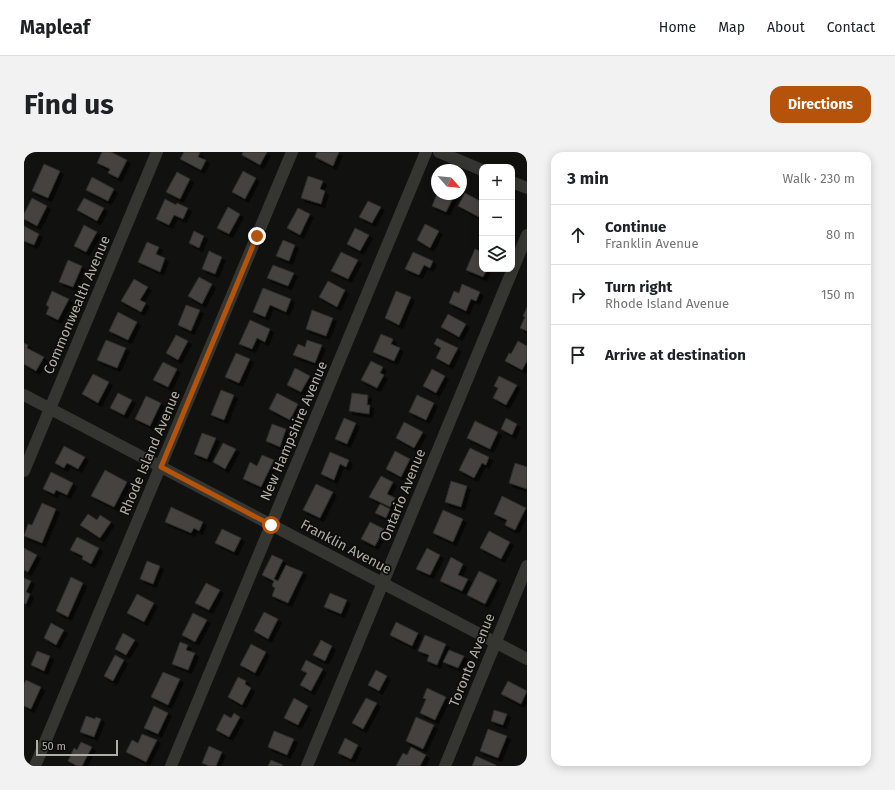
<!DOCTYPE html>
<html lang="en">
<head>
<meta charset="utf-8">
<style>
	:root { --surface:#fff; --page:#f2f2f2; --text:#202124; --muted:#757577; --line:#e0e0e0; --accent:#b45309 }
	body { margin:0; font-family:"Fira Sans",sans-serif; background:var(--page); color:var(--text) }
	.controls { position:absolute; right:12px; top:12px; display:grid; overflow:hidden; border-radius:8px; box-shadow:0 2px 10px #0003 }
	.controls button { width:36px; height:36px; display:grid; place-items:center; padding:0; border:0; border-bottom:1px solid var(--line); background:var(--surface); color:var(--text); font:20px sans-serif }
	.compass { position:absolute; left:407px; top:12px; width:36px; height:36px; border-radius:50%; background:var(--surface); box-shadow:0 2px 10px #0003; rotate:118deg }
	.scale { position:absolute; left:12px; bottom:10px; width:82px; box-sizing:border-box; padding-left:4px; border:2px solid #b0afa3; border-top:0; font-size:11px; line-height:14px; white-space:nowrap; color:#b0afa3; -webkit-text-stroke:3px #0c0c0b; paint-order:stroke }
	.stop { position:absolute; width:12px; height:12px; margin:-9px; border:3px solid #b45309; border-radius:50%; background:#fff }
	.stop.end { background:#b45309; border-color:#fff; box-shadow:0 1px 4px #0008 }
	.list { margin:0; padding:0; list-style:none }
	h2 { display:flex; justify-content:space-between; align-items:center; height:52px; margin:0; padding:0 16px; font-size:17px }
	h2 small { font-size:13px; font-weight:400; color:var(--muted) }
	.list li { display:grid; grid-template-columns:26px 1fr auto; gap:12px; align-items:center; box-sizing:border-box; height:60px; padding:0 16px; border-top:1px solid var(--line) }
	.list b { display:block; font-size:15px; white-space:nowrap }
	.list p { margin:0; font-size:13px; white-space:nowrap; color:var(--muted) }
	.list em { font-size:13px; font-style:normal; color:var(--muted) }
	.icon { flex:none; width:22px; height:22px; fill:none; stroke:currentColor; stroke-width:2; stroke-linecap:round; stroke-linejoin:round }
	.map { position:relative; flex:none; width:503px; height:614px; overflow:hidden; border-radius:12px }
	header { display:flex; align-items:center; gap:24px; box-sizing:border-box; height:56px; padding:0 20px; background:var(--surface); border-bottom:1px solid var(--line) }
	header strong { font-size:19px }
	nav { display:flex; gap:22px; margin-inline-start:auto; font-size:14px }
	.intro { display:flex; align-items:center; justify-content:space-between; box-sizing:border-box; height:96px; padding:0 24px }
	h1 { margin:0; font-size:28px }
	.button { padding:10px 18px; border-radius:12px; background:var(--accent); color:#fff; font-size:14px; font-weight:700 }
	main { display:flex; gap:24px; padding:0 24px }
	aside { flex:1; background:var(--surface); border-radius:12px; box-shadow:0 2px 10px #0003 }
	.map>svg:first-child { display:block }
	.building { fill:#44433f; stroke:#2c2d2a; filter:url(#shadow) }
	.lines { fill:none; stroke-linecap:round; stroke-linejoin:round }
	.minor { stroke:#353631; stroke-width:12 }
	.route { stroke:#b45309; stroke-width:5 }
	.labels { text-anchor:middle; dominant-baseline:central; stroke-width:3.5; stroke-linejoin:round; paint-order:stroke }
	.street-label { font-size:14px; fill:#b0afa3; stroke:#0c0c0b }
</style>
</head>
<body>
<header>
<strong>Mapleaf</strong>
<nav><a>Home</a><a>Map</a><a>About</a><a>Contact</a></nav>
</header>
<div class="intro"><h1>Find us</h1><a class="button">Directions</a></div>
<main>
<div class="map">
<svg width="503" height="614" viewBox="0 0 503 614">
	<defs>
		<filter id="shadow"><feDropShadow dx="3.5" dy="3.5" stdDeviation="0" flood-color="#0009"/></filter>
	</defs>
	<rect width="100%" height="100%" fill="#111110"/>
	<g class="building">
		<path d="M78,0h9l16,8 -9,18 -10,-5 2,-4 -13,-6z"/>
		<path d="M160,0h16l-2,5 8,3 -5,10 -21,-11z"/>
		<path d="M219,0h24l-7,13 -18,-10z"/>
		<path d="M293,0h22l-6,14 -18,-9z"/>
		<path d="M20,12l16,7 -12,27 -16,-7z"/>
		<path d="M219,19l13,7 -11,21 -13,-7z"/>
		<path d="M153,20l13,7 -10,20 -14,-7z"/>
		<path d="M284,24l15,5 -3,8 5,2 -4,13 -20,-6z"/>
		<path d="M68,25l22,12 -6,12 -22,-11z"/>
		<path d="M441,41l17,9v9l-3,6 -21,-11z"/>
		<path d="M413,42h18l-9,18 -14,-6z"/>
		<path d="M8,46l15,8 -10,20 -13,-7v-5z"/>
		<path d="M60,46l20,10 -7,13 -20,-11z"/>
		<path d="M141,47l11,6 1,-2 11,5 -5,11 -9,-4 -5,10 -13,-6z"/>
		<path d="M344,49l13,6 -9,16 -13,-6z"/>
		<path d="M204,55l12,7 -11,20 -12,-6z"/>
		<path d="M274,56l12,6 -10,21 -13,-7z"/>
		<path d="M401,72l14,7 -9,17 -13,-8z"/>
		<path d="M60,73l13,7 -11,20 -12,-6z"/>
		<path d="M0,74l15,8 -5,11 -10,-4z"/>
		<path d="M331,76l14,7 -9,16 -13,-7z"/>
		<path d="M170,79l10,5 -5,12 -10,-5z"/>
		<path d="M259,88l12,5 -6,16 -13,-5z"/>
		<path d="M123,90l12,5 -3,7 9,4 -5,14 -22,-10z"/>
		<path d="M451,97l7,3v17h5l-4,8 -17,-7z"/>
		<path d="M185,99l13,6 -7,17 -13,-5z"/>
		<path d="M317,100l17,8 -10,19 -17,-8z"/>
		<path d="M389,100l20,9 -3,7 -6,-3 -5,10 -14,-6z"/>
		<path d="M44,108l14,6 -9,21 -14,-5z"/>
		<path d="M249,113l21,8 -6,13 -21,-8z"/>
		<path d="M175,125l13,7 -10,20 -14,-8z"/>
		<path d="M110,127l14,8 -8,13 6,3 -5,9 -20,-11z"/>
		<path d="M304,129l17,9 -8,17 -18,-10z"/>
		<path d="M438,132l18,8 -4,9 -5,-2 -5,12 -17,-8 5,-12 5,2z"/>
		<path d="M239,136l28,11 -5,13 -16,-7 -5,12 -12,-5z"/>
		<path d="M28,139l17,8 -11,21 -12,-6 3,-7 -3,-2z"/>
		<path d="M372,139l15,6 -12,28 -14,-7z"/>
		<path d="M162,153l14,5 -9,21 -13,-6z"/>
		<path d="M503,155v24l-7,-3 5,-11 -2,-1z"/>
		<path d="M288,158l21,8 -7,18 -20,-7z"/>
		<path d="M94,160l19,10 -9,18 -19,-9z"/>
		<path d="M424,162l18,10 -7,13 -18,-10z"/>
		<path d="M226,168l20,9 -5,13 -8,-4 -5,11 -13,-5z"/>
		<path d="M357,182l12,5 -2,5 9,4 -6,13 -21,-9z"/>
		<path d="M152,183l12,6 -10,19 -12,-7z"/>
		<path d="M413,186l21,10 -9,17 -13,-7 5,-10 -7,-4z"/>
		<path d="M82,188l20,8 -9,20 -20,-8z"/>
		<path d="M283,188l15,5 -7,18 -22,-8 5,-11 7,3z"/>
		<path d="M494,189l9,5v15l-5,9 -17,-9 4,-8 2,1z"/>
		<path d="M0,191l4,2 -1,3 17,9 -8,14 -12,-7z"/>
		<path d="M212,201l14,6 -11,24 -14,-6z"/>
		<path d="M347,209l12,6 -3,6 4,2 -7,13 -16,-8z"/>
		<path d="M139,210l14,7 -9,18 -15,-7z"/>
		<path d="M271,216l15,8 -9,16 -14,-7z"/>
		<path d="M408,217l13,7 -9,17 -13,-7z"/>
		<path d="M69,222l16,8 -11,21 -16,-9z"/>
		<path d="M475,224l18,9 -11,20 -13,-7 5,-10 -4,-2z"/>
		<path d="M197,238l13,5 -10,25 -13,-5z"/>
		<path d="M94,241l14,7 -8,15 -14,-7z"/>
		<path d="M253,241l21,11 -8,16 -21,-11z"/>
		<path d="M328,241l16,2 -1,10h3l-1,9 -20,-3z"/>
		<path d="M393,243l17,8 -8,17 -17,-8z"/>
		<path d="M122,244l15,7 -11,23 -15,-7z"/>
		<path d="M320,266l12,5 -9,21 -12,-5z"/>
		<path d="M482,266l11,6 -5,11 -11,-6z"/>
		<path d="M451,269l23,11 -8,17 -23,-11z"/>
		<path d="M380,270l19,10 -9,16 -18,-10z"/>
		<path d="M248,272l14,5 -6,18 -14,-6z"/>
		<path d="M178,281l14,5 -9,21 -13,-5z"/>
		<path d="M199,291l13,6 -11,20 -12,-7z"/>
		<path d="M40,294l21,11 -7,12 -11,-6 -3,5 -9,-5z"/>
		<path d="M446,296l19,9 -3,8 -4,-2 -8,15 -15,-8z"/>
		<path d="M371,299l15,8 -9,18 -15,-8z"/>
		<path d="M306,300l19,8 -3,7 -6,-3 -6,16 -13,-6z"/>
		<path d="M238,303l12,5 -13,27 -18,-8 7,-17 7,4z"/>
		<path d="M491,311l12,4v22l-18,-6z"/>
		<path d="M81,318l22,12 -13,25 -23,-11z"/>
		<path d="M27,320l22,11 -6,12 -11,-5 -2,4 -11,-5z"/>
		<path d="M357,324l12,6 -6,12 8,4 -5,9 -21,-10z"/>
		<path d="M427,329l16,5 -6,21 -16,-5z"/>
		<path d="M292,332l17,8 -13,26 -17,-8z"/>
		<path d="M478,344l24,12 -11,22 -10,-5 2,-5 -13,-6z"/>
		<path d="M18,351l14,6 -14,34 -18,-7 4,-12 4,1z"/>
		<path d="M356,352l10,5 -4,9 -11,-5z"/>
		<path d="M147,355l32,15 -4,9 -5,-3 -3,5 -26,-11z"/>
		<path d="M419,358l20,9 -10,23 -20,-9z"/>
		<path d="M64,362l9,6 3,-5 11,7 -11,16 -20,-13z"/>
		<path d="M346,370l14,7 -9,17 -14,-7z"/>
		<path d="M198,377l19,9 -7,14 -19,-9z"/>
		<path d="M465,379l21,11 -9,17 -21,-11z"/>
		<path d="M53,385l22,11 -8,16 -9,-5 1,-3 -13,-6z"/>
		<path d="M0,396l13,7 -9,17 -4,-2z"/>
		<path d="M403,396l13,7 -10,20 -14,-6z"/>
		<path d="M248,403l11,5 -9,19 4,2 8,-16 17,7 -15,31 -16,-7 3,-8 -3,-2 2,-5 -12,-6z"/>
		<path d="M427,405l12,7 -5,11 10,4 -6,12 -22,-10z"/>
		<path d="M123,409l13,5 -7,18 -13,-5z"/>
		<path d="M455,419l18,9 -12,24 -18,-9z"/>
		<path d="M47,425l12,6 -15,34 -12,-6z"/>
		<path d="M0,426l7,3 -5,11 4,2 -4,10 -2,-1z"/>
		<path d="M182,431l14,7 -11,20 -14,-7z"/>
		<path d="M306,441l17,7 -6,14 -17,-7z"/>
		<path d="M113,442l17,9 -10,19 -17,-9z"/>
		<path d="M240,460l14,7 -10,20 -14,-8z"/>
		<path d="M169,461l14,7 -12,22 -13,-7z"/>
		<path d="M372,470l22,11 -6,13 -22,-11z"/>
		<path d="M27,471l13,7 -8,15 -12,-7z"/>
		<path d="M99,481l12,7 -9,15 -11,-6z"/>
		<path d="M401,483l21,9 -9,21 -10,-4 2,-6 -11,-4z"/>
		<path d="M297,488l11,6 -7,15 -12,-6z"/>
		<path d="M156,490l8,3 -2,5 9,3 -7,17 -16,-6z"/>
		<path d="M227,492l15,8 -11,21 -15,-8z"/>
		<path d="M425,498l15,6 -6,12 -15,-6z"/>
		<path d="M13,499l13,5 -6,15 -13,-6z"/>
		<path d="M91,503l9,5 -11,21 -9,-5z"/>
		<path d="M282,508l17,9 -12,22 -11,-6 7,-12 -6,-3z"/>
		<path d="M352,518l11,6 -8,15 -11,-6z"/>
		<path d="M139,520l17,7 -12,26 -17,-8z"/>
		<path d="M214,525l8,4 -1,3 6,4 -9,17 -14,-8z"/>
		<path d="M2,528l15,7 -10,22 -7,-3v-22z"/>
		<path d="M484,529l19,10 -6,13 -20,-10z"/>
		<path d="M403,536l19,9 -11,23 -15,-7 6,-14 -3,-1z"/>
		<path d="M270,546l14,8 -10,19 -14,-7z"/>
		<path d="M342,546l11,5 -14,26 -11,-6z"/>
		<path d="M130,554l14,7 -10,21 -14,-6z"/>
		<path d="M470,558l13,4 -4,11 -12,-4z"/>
		<path d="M210,561l6,4 -11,20 -13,-7 8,-16 7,4z"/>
		<path d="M62,564l9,3 1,-2 5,2 -7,18 -14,-5z"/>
		<path d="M392,565l18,8 -11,24 -17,-8z"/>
		<path d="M464,577l19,7 -9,22 -18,-7z"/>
		<path d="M250,579l20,8 -7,16 -19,-8z"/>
		<path d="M118,582l15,6 -11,22 -20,-10 6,-12 6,3z"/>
		<path d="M321,586l13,7 -7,14 -13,-6z"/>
		<path d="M57,590l11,5 -10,19h-5l-9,-5 6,-13 3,2z"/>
		<path d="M185,594l13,6 -6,14h-7l-7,-3z"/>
		<path d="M387,595l15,8 -6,11h-24l7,-13 4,2z"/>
		<path d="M452,604l20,9v1h-24z"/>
		<path d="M247,608l12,5 -1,1h-14z"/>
	</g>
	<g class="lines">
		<g class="minor">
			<path d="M415,0l43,18"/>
			<path d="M488,30l15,6"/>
			<path d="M0,243l503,264"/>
			<path d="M0,319l133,-319"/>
			<path d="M11,614l257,-614"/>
			<path d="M147,614l255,-614"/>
			<path d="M283,614l220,-531"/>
			<path d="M421,614l82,-200"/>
		</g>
	</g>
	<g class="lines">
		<path class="route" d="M233,84l-96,231 110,58"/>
	</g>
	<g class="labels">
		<g class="street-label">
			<text transform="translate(53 153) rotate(-67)">Commonwealth Avenue</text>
			<text transform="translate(270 279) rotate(-67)">New Hampshire Avenue</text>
			<text transform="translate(126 301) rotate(-67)">Rhode Island Avenue</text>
			<text transform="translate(379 343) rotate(-68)">Ontario Avenue</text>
			<text transform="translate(322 395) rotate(28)">Franklin Avenue</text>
			<text transform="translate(448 508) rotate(-68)">Toronto Avenue</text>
		</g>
	</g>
</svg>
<div class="controls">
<button>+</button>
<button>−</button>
<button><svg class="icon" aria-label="layers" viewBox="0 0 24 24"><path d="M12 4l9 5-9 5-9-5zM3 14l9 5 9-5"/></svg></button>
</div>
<svg class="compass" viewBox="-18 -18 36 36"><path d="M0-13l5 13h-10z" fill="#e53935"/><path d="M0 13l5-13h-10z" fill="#757577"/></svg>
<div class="scale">50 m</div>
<div class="stop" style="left:247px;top:373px"></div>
<div class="stop end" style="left:233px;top:84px"></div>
</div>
<aside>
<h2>3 min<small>Walk · 230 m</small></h2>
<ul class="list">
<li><svg class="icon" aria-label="ahead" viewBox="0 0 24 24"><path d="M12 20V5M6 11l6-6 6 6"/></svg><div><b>Continue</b><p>Franklin Avenue</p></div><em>80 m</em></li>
<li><svg class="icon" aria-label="right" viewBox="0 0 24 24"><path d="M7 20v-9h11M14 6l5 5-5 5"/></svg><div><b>Turn right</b><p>Rhode Island Avenue</p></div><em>150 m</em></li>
<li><svg class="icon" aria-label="arrive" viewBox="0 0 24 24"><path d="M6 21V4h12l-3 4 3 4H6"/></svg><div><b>Arrive at destination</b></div></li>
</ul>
</aside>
</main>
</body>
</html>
